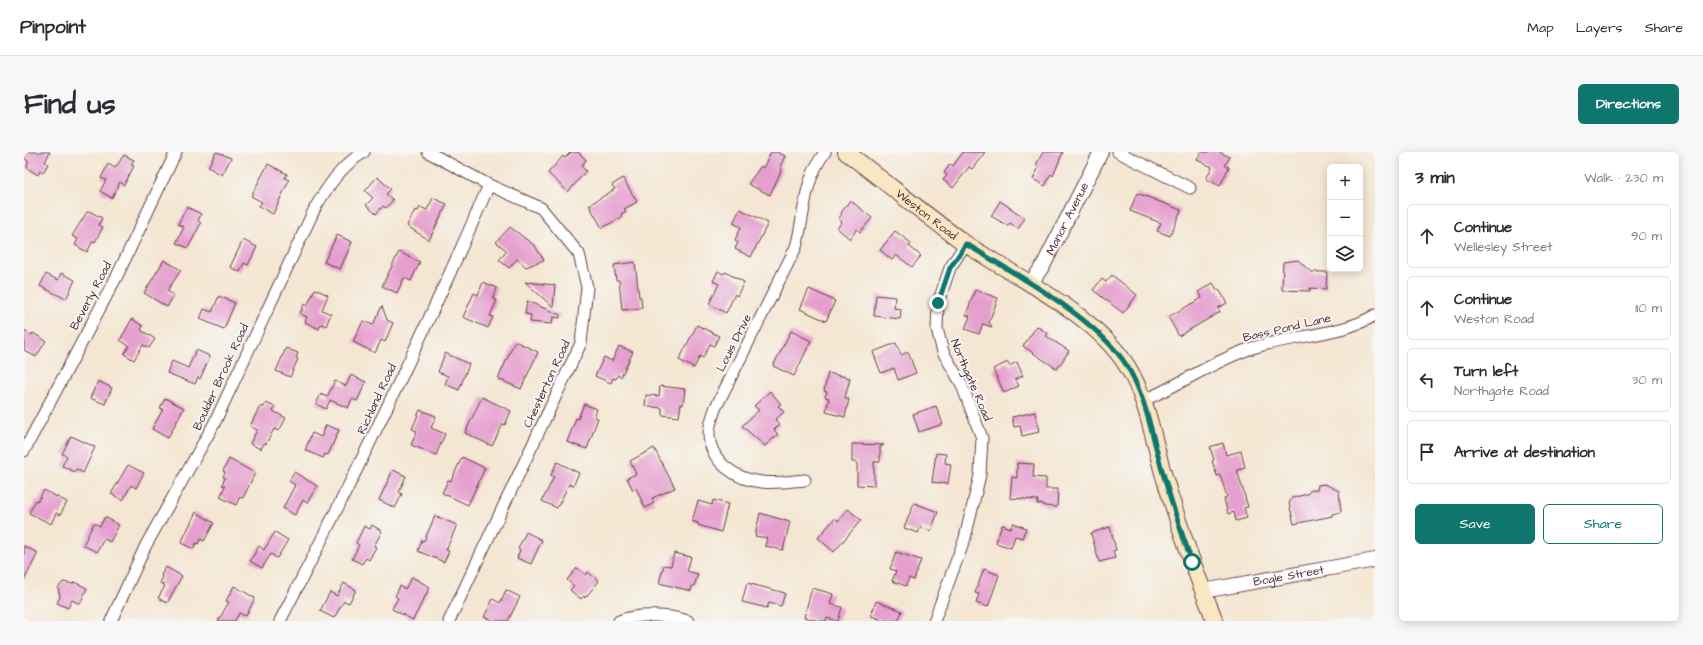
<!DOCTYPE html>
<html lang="en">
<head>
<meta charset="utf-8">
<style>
	:root { --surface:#fff; --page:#f7f7f7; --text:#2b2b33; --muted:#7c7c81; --line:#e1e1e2; --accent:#0f766e }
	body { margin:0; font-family:"Architects Daughter",sans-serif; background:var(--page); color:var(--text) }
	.controls { position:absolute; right:12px; top:12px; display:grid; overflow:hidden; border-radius:6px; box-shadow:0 2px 10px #0003 }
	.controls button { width:36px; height:36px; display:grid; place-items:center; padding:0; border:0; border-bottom:1px solid var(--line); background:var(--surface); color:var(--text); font:20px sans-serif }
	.stop { position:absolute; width:12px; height:12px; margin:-9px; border:3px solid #0f766e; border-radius:50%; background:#fff }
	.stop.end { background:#0f766e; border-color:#fff; box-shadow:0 1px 4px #0008 }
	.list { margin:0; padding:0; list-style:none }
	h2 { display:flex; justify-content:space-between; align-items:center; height:52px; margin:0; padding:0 16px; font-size:17px }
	h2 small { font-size:13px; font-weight:400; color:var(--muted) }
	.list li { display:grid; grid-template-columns:26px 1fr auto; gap:12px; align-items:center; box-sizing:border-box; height:64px; margin:0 8px 8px; padding:0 8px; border:1px solid var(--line); border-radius:6px }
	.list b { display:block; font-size:15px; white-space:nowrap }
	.list p { margin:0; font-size:13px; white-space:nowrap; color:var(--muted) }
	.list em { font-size:13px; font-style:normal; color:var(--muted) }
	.actions { display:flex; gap:8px; padding:12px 16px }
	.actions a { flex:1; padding:9px 0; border:1px solid var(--accent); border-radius:6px; text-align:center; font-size:14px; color:var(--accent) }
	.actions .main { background:var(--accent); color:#fff }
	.icon { flex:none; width:22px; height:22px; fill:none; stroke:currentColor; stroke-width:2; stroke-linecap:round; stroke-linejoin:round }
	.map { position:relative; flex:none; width:1351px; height:469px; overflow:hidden; border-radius:6px }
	header { display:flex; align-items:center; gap:24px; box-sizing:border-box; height:56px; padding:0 20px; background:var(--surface); border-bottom:1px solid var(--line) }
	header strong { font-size:19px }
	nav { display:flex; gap:22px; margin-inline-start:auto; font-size:14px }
	.intro { display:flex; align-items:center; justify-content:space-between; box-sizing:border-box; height:96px; padding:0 24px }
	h1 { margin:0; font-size:28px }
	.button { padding:10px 18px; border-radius:6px; background:var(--accent); color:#fff; font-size:14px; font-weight:700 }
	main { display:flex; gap:24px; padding:0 24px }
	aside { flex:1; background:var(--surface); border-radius:6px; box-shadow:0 2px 10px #0003 }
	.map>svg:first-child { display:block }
	.building { fill:#e59fce }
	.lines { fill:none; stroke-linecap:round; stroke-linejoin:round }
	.minor-casing { stroke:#643d44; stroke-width:13 }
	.tertiary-casing { stroke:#643d44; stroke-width:16 }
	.secondary-casing { stroke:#643d44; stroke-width:18 }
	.minor { stroke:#fff; stroke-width:11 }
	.tertiary { stroke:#fff; stroke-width:14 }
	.secondary { stroke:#f9e7c3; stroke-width:16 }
	.route { stroke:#0f766e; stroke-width:5 }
	.labels { text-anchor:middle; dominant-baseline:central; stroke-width:4; stroke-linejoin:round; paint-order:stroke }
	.street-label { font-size:12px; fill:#4a1f2b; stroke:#f6f6f2 }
</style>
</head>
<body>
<header>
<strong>Pinpoint</strong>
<nav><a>Map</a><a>Layers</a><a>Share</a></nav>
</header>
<div class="intro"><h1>Find us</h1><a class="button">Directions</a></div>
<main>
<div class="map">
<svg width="1351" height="469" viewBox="0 0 1351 469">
	<rect width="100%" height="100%" fill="#f6f6f2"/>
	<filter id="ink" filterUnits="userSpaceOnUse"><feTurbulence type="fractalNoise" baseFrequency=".025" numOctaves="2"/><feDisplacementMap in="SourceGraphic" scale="8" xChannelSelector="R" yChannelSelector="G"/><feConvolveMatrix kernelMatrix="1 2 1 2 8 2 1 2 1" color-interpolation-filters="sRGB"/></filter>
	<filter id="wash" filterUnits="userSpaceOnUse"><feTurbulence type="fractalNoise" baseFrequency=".012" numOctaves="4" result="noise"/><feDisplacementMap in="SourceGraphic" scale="16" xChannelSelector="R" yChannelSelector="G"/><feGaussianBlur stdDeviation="0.9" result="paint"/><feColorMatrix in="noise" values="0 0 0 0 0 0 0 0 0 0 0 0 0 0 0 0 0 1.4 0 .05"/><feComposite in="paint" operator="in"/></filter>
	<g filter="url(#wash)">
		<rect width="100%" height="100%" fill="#f4e6d2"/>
		<g id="blocks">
			<g class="building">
				<path d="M0,0h26l-5,10 3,2 -5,9 -3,-2 -2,4 -11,-7 1,-7 -4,-3z"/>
				<path d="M192,0l15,6 -9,17 -14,-8z"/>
				<path d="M547,0h7l8,8 -5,6 5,5 -18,21 -20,-19 15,-17 2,2z"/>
				<path d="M747,0h6l8,4 -5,11 2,2 -12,26 -22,-11 13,-18 2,2z"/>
				<path d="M939,0h22l-13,17 -3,-2 -16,21 -10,-8 4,-5 -3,-2 6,-9 3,2z"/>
				<path d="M1019,0h20l-10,24 -2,-2 -6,12 -12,-7 6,-12 -3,-2z"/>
				<path d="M1177,0h18l11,5 -5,8 4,2 -9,19 -14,-7 6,-12 -15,-7z"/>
				<path d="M100,3l10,5 -3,5 3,1 -10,19 -4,-3 -8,16 -12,-7 6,-11 -5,-2 7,-14 7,4z"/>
				<path d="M244,12l19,10 -2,4 4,2 -16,34 -14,-8 3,-4 -11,-6z"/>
				<path d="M353,25l14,12 -5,5 7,6 -7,8 -3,-2 -7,8 -10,-9 7,-7 -8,-7z"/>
				<path d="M599,26l14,24 -13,7 2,2 -5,3 1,3 -20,11 -13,-23 26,-16 -3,-4z"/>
				<path d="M1113,41l44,17 -11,26 -13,-5 4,-8 -31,-12z"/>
				<path d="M409,46l14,6 -18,36 -22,-14 8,-16 3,1 2,-4 7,3z"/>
				<path d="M826,48l22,18 -12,14 -3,-3 -7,10 -13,-11 5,-6 -4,-3 4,-5 -1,-1z"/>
				<path d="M976,49l25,17 -7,11 -8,-6 -2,3 -17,-10z"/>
				<path d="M163,55l14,7 -3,7 3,2 -13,25 -12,-5 8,-16 -6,-3z"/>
				<path d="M716,57l28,14 -17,34 -16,-8 3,-7 -3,-2 6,-13 -8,-4z"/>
				<path d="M63,60h4l11,6 -3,7 4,2 -8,15 -2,-1 -6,11 -12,-7 3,-6 -6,-3z"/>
				<path d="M486,75l25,19 9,14 -18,7 -9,-8 -8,9 -10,-8 8,-9 -11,-9z"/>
				<path d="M871,79l16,12 -2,3 12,10 -9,11 -16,-12 -4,5 -12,-10z"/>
				<path d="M313,83l15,7 -12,27 -16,-7z"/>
				<path d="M219,88l14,7 -9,18 -4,-2 -4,9 -10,-5z"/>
				<path d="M375,100l21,10 -9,19 -7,-3 -7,15 -15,-7z"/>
				<path d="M140,108l17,10 -14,21 7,4 -7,12 -23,-14z"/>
				<path d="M1274,108l13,12h16l-1,17 -16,-1v3l-28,-1 1,-28z"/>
				<path d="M611,110l4,35h2l1,11 -20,2 -3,-30h-3l-2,-15z"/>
				<path d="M694,119l5,3 2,-2 19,10 -7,14 -2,-2 -9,19 -17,-9 10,-20 -6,-3z"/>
				<path d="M37,121l14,7 -9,19 -26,-13 6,-12 12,6z"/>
				<path d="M1088,123l25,20 -14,18 -30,-23 9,-11 4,3z"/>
				<path d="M459,130l14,6 -4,11 4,1 -7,16 3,1 -5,11 -25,-11 11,-24 4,2z"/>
				<path d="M501,130l30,3 -2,22z"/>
				<path d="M1189,131l4,7 2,-1 8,14 -9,5 2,4 -41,24 -11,-19 34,-19 -4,-6z"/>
				<path d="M291,137l13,6 -6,15 9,4 -5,12 -5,-2 -2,5 -14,-7 2,-5 -7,-3 4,-10 3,2z"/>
				<path d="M785,137l26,12 -9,20 -26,-12z"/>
				<path d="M951,138l23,8 -9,24 3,5 -9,-3 -4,10 -14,-5 5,-13 -4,-1z"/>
				<path d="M852,143l19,2 -1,11 7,1 -1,10 -26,-3z"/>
				<path d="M195,144l16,7 -11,26 -24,-10 4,-10 8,3z"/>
				<path d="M503,149l26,11 7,3v3l-7,-1 -1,7 -22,-2 1,-7 -6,-1z"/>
				<path d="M358,154l5,14 6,3 -8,19 -4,-2 -6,13 -22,-11 10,-21 10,4z"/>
				<path d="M108,167l11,7 -2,4 14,9 -6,9 -6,-3 -9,15 -10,-6 5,-8 -9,-6z"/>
				<path d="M673,173l22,11 -5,10 -4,-2 -7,14 -3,-2 -6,12 -15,-8z"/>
				<path d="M1013,174l11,8 -2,2 23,15 -12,18 -34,-23z"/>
				<path d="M0,178l8,5 1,-2 13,8 -10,16 -12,-7z"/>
				<path d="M767,179l20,10 -17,35 -21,-10z"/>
				<path d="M491,189l23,11 -17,37 -23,-10z"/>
				<path d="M872,191l5,12 7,-3 8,21 -18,7 -4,-12 -13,5 -8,-21z"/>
				<path d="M595,194l14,6 -12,25 -3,-2 -2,4 -3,-1 -2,5 -16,-7 9,-19 8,4z"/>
				<path d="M262,196l12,5 -2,5 2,1 -8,18 -14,-6z"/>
				<path d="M172,198l14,6 -10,23 -2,-2 -3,7 -28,-11 5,-12 16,7z"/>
				<path d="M421,201l24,11 -10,26 -14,-6 3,-8 -10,-4z"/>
				<path d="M984,210l1,4 8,-4 6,14 -8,3 4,7 -15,7 -11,-24z"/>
				<path d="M804,221l22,5 -5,20 4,1 -4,18 -19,-5 3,-14 -4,-1 2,-5 -3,-1z"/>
				<path d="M327,223l15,7 -9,19 -5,-2 -4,9 -18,-8 -4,9 -10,-5 5,-10 6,3 8,-16 11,5z"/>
				<path d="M74,229l14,7 -7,16 -15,-6z"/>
				<path d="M636,234l25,3 -2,16 -2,-1 -2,13 -17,-2v-7l-17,-2 1,-11 13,1z"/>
				<path d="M746,239l11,13 -3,2 6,6 -9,8 5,4 -6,6 4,4 -13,12 -23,-20 17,-16 -5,-4z"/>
				<path d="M458,245l29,14 -6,14 -2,-1 -11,22 -27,-13z"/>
				<path d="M141,246l19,10 -16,30 -16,-9 11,-20 -3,-1z"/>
				<path d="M242,251l9,4 -2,4 13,7 -7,13 -5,-2 -8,15 -2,-1 -3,6 -11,-5 7,-14 -7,-4 10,-20 3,2z"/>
				<path d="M560,252l13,5 -3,8 4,1 -11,31 -20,-7 9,-24 2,1z"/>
				<path d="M912,254l7,18 -24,8 -6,-18z"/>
				<path d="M396,258l16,6 -5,12 14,6 -9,21 -25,-10 6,-14 -5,-2z"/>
				<path d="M1011,260l4,20 -17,4 -2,-10 -6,1 -2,-10z"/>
				<path d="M302,273l13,5 -11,25 -3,-1 -2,4 -18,-8 7,-17 9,4z"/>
				<path d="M47,284l24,11 -12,26 -7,-4 -1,3 -13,-6 5,-10 -5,-2z"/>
				<path d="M1199,291l3,12 15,-4 4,17 -8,2 11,37 -4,1 3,10 -11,3 -2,-9 -6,2 -4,-15 3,-2 -7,-22 -3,1 -5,-15 2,-1 -4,-13z"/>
				<path d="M828,292l32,1 -4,2v15h-6v24l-17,-1v-23h-5z"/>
				<path d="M630,296l21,40 -23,10 2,5 -9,5 -9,-20 -3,2 -6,-12 9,-4 -6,-13z"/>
				<path d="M912,301l10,1 -1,9 6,1 -3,20 -16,-2z"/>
				<path d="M438,305l23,11 -17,37 -26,-12 6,-13 3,1z"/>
				<path d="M205,307l26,14 -12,25 -3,-1 -4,8 -16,-8 5,-11 -3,-1 3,-7 -2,-1 2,-5 -2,-1z"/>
				<path d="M533,310l22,11 -6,13 -4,-2 -12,24 -15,-7 12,-24 -3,-2z"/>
				<path d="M993,311l17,1 -1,13 13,1v11h12l-1,18 -13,-1v-2h-7l1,-4 -28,-2 2,-21 5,1z"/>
				<path d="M104,313l16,8 -8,15 -5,-3 -8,15 -12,-6z"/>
				<path d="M369,318l13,6 -7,16 3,2 -7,14 -16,-8z"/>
				<path d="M270,320l23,14 -10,17 -4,-3 -8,15 -12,-7 12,-23 -6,-4z"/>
				<path d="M1301,332l14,7 2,21 -9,2v2l-38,8 -5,-21 3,-5 15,-4 4,-4h6l1,-5z"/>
				<path d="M20,338l23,12 -7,13 -4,-2 -5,11 -22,-11 7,-13 2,1z"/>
				<path d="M689,348l15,4 -7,28 -23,-7v-2l-6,-2 6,-20 14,4z"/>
				<path d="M890,351l24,9 -7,19 -10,-4 -3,6 -14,-5z"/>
				<path d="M824,357l13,11 -27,32 -16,-14 17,-20 3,3z"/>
				<path d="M172,360l18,11 -10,18 -3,-2 -3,5 -2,-1 -3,6 -12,-6z"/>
				<path d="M736,361l30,9 -7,28 -18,-4 2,-8 -12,-2z"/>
				<path d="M411,364l22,9 -11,25 3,1 -5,11 -26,-11 4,-11 2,1z"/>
				<path d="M81,365l14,8 -9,17 -6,-3 -7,13 -14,-7 11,-22 6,3z"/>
				<path d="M989,371l13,5 -4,10 -7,-2 -4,12 -15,-5 6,-18 9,3z"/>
				<path d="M348,373l10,6 -8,15 2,1 -7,13 -3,-2 -4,6 -10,-5 7,-14 -3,-2 8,-17 6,3z"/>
				<path d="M1086,375l6,23 -3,1 2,7 -16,4 -8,-29z"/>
				<path d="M251,380l13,8 -11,18 -6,-4 -9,14 -12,-7 9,-15 5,4z"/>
				<path d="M502,380l16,8 -11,24 -14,-6 3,-8 -2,-1z"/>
				<path d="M0,394l14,7 -14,27z"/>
				<path d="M872,400l25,8 -7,20 -5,-2 -3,8 -14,-5 4,-10 -6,-2z"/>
				<path d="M650,401l17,4 -4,14 11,3 -4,12h-2l-1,5 -32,-8 5,-18 7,1z"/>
				<path d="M142,415l16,9 -15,27 -9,-5 7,-12 -5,-3 3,-6 -2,-2z"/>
				<path d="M553,416l9,7 2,-3 11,9 -14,17 -1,-2 -3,3 -11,-9 4,-4 -7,-6z"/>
				<path d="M960,417l15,6 -11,32 -12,-4 3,-9 -4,-1z"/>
				<path d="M388,425l18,10 -17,33 -21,-11 6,-11 -3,-2 5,-10 5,3z"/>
				<path d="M39,430l10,2 1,-2 13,6 -7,16 -8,-4 -4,8 -11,-5 3,-6 -2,-9z"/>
				<path d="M320,431l12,7 -7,13 -5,-2 -10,17 -14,-7 10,-19 7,4z"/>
				<path d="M723,431l38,10 -4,13 -12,-3 -2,5 -25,-6z"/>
				<path d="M210,434l21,12 -9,18 -7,-3 -4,8h-17l11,-19 -3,-1z"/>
				<path d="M788,436l21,6 -3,10 12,3 -4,14 -11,-3 -1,3h-7l-15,-4z"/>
				<path d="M482,438l14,7 -12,24h-14l-10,-4 9,-18 7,4z"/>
				<path d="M852,449l26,10 -4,10h-18v-2l-9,-3z"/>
			</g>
		</g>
	</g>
	<g filter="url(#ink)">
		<use href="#blocks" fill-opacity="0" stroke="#643d44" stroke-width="1"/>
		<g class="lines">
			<g class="minor-casing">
				<g id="minor">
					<path d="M404,0l61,33 52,23 38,46 8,33 -6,56 -132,278"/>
					<path d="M1094,0l72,36"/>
					<path d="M1118,249c38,-16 71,-40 110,-53 37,-12 92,-13 123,-33"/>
					<path d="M0,299l93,-175 59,-124"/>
					<path d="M781,328c-14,1 -29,4 -43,2 -26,-2 -53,-21 -53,-49 0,-8 4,-17 6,-24l81,-162c10,-36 6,-63 29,-95"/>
					<path d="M87,469l35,-76 68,-121 101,-216c13,-22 26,-42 49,-56"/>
					<path d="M256,469c74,-143 145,-288 209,-436"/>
					<path d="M595,469c18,-8 50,-6 69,0"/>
					<path d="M910,469l31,-83 15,-63 2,-37 -21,-55 -18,-31 -6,-23 1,-26 12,-35 16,-25"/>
				</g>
			</g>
			<g class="tertiary-casing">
				<g id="tertiary">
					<path id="s1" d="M1007,131l13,-19 57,-112"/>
					<path id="s2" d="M1179,439l172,-31"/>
				</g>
			</g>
			<g class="secondary-casing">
				<g id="secondary">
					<path id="s3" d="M822,0c40,30 79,63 120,92 51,34 128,69 161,122 20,32 26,72 36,107 15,50 32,99 52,148"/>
				</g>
			</g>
			<use href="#minor" class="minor"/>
			<use href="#tertiary" class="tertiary"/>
			<use href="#secondary" class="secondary"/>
		</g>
	</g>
	<g class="lines" filter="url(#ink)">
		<path class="route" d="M914,151l12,-35 16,-24c49,30 130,73 161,122 19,31 25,70 35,104 9,31 19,62 30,92"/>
	</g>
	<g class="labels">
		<g class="street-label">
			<text stroke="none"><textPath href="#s3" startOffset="102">Weston Road</textPath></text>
			<text stroke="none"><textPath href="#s1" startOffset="74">Manor Avenue</textPath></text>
			<text transform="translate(67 144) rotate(-62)">Beverly Road</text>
			<text transform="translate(1263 176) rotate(-13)">Bass Pond Lane</text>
			<text transform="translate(710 191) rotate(-63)">Louis Drive</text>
			<text transform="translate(197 225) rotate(-65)">Boulder Brook Road</text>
			<text transform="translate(947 228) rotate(67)">Northgate Road</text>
			<text transform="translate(523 232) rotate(-65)">Chesterton Road</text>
			<text transform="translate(353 247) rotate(-65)">Richland Road</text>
			<text stroke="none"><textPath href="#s2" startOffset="87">Bogle Street</textPath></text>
		</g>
	</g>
</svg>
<div class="controls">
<button>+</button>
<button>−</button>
<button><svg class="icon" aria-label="layers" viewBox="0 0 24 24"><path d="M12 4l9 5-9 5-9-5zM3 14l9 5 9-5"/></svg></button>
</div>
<div class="stop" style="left:1168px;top:410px"></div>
<div class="stop end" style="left:914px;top:151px"></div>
</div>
<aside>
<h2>3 min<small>Walk · 230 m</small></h2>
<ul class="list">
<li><svg class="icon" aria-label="ahead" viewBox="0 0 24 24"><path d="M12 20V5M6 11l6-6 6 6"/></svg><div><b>Continue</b><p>Wellesley Street</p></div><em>90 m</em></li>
<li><svg class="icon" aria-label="ahead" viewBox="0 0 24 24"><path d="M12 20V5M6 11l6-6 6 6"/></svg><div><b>Continue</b><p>Weston Road</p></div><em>110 m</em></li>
<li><svg class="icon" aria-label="left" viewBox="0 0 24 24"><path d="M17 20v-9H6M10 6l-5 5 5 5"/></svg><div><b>Turn left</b><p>Northgate Road</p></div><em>30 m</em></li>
<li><svg class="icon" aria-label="arrive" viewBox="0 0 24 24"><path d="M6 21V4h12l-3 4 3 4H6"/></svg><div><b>Arrive at destination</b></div></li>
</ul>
<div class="actions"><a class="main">Save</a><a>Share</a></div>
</aside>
</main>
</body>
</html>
